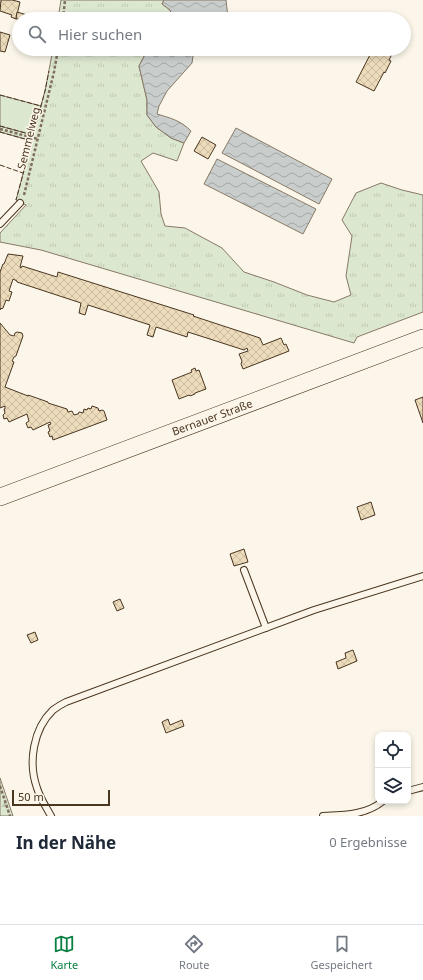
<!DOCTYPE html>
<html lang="de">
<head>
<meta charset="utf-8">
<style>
	:root { --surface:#fff; --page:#f2f2f3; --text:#1f2937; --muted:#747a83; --line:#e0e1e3; --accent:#0b8043 }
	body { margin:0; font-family:"Noto Sans",sans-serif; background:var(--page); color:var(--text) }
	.controls { position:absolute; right:12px; bottom:12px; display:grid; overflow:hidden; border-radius:8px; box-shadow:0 2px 6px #0003 }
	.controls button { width:36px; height:36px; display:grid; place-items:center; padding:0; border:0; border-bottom:1px solid var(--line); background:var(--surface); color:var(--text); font:20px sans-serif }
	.scale { position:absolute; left:12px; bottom:10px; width:98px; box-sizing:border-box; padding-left:4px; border:2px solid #4a3520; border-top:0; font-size:11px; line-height:14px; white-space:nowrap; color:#4a3520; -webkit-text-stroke:3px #fbf6e9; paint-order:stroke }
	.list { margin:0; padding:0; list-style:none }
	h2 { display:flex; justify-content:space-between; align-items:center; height:52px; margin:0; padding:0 16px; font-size:17px }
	h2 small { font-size:13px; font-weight:400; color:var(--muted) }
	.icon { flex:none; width:22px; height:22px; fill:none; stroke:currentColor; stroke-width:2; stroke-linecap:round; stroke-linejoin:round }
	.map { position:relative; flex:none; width:423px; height:816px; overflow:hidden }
	.search { position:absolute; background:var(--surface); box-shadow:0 2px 6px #0003; left:12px; right:12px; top:12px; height:44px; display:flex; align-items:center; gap:10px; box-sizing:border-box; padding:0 14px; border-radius:22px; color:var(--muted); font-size:15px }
	.sheet { height:108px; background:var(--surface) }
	nav { display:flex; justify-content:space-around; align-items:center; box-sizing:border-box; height:56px; border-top:1px solid var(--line); background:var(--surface); font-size:11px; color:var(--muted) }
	nav a { display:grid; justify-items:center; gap:2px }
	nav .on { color:var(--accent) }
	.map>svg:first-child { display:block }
	.grass { fill:url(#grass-tufts); stroke:#887966 }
	.forest { fill:url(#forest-firs); stroke:#887966 }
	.garden { fill:#dce7d0; stroke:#887966 }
	.water { fill:url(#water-waves); stroke:#887966 }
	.building { fill:url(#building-cross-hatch); stroke:#4a3520 }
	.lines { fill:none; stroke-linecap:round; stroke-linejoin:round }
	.service-casing { stroke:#4a3520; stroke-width:8 }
	.secondary-casing { stroke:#4a3520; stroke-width:18 }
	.path { stroke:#7f6f5c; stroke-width:2.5; stroke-dasharray:3 2; stroke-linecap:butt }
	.service { stroke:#fbf6e9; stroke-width:6 }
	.secondary { stroke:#fbf6e9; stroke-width:17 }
	.fence { stroke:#4a3520; stroke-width:1; stroke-dasharray:5 2; stroke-linecap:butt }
	.labels { text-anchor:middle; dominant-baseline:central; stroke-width:3; stroke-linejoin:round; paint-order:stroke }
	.street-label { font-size:11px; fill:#4a3520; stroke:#fbf6e9 }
</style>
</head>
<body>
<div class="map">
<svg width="423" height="816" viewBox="0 0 423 816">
	<defs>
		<pattern id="grass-tufts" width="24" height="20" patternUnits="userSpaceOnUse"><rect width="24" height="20" fill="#dce7d0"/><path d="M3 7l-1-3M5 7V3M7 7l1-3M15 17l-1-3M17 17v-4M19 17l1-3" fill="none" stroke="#bec7b2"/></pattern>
		<pattern id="forest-firs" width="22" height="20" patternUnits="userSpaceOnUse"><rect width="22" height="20" fill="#dce7d0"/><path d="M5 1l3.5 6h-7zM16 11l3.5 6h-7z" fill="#bec7b2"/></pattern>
		<pattern id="water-waves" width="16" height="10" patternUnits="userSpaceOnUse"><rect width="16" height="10" fill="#c9cecd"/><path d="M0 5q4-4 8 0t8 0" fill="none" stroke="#a5a8a6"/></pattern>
		<pattern id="building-cross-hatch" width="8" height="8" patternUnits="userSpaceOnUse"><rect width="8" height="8" fill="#ecdcbc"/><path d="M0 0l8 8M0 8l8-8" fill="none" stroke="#ccbda1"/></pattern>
	</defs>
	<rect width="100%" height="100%" fill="#fbf6e9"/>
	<g class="grass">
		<path d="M61,0h103l-2,4 8,6 3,9h-115z"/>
		<path d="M53,49h95l-9,17 8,34v15l9,12 15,11 13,5 -7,18 -24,-8 -12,8 18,31 2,22 4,12 20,2 37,20 22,24 30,10 33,13 27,7 17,-7 -5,-19 6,-40 -10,-16 14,-27 25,-10 21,7 21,5v117l-66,25 -3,6 -313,-93 -41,-8v-9l26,-28 -10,-5 16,-59 -32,-9v-6l33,9 12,-44z"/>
	</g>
	<path class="forest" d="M0,778l13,38h-13z"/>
	<path class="garden" d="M0,95l41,11 -8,29 -33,-9z"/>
	<g class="water">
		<path d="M164,0h62l2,18 -1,1h-54l-3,-9 -8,-6z"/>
		<path d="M148,49h46l-2,14 -25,28 -8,15 -2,8c13,4 23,6 34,17l-7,12 -13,-5 -15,-11 -9,-12v-15l-8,-34z"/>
		<path d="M236,128l96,51 -13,25 -97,-51z"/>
		<path d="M217,159l99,50 -13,25 -99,-50z"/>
	</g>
	<g class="building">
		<path d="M1,0h11l8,2 -4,17 -5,-2 1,-2 -12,-4z"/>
		<path d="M17,12l10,3 -1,4h-10z"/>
		<path d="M0,32l10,3 -5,17 -5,-1z"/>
		<path d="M375,49h18l1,1 -5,10 2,1 -6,12 -1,-1 -10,19 -18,-9 16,-31 1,1z"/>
		<path d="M202,137l14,8 -8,14 -14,-8z"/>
		<path d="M8,254l15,2 -3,11 1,1 1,-2 35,11 1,-5 136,43 -1,1 67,22 3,7 18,-7 3,7 2,-1 3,7 -46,18 -2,-5 1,-3 -3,-7 9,-3 -1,-3 -3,2 -56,-18 -1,5 -31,-10 -3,10 -6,-2 3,-10 -62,-20 -3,10 -6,-2 2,-10 -64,-21v-1l-4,-2 -4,12 3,1 -3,9 -3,-1 -3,8 -1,1 -1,-1 -1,2v-38l3,-8h1z"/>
		<path d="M0,323l10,12 4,1 1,-3 2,-1 5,1 1,3 -7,20 -2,1 -2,4 2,1 -9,25 23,9v-1l20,7v1l19,6 1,3 4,-1 2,4 4,-1 1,-2 4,1 1,-4 3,1 1,-2 3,1 1,-3 6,2 1,3 3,-1 2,1 3,9 -54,20 -1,-4 -2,1 -2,-5 2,-1 -2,-6 3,-1 -1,-2 -17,8 -2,-3 -3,1 -2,-5 3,-2 -2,-7 -18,8 -2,-4 -3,1 -1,-4 2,-2 -1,-4h1v-3l-5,2z"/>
		<path d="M195,368l1,3 3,-1 7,19 -11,4v1l-5,2 -1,-1 -10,4 -7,-19 20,-8 -1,-2z"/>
		<path d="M423,397v26l-8,-23z"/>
		<path d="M371,502l4,13 -14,5 -4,-13z"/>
		<path d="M244,549l4,13 -14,4 -4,-12z"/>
		<path d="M120,599l4,9 -7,3 -4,-9z"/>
		<path d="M35,632l3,8 -7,3 -4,-8z"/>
		<path d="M353,650l4,11 -19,8 -2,-7 10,-4 -1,-5z"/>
		<path d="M168,719l2,6 12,-5 2,6 -18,7 -4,-11z"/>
	</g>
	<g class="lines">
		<g class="service-casing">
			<g id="service">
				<path d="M0,224l20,-21"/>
				<path d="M244,570l22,58"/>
				<path d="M408,791l15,-4"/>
				<path d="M51,816c-5,-9 -11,-18 -14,-28 -9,-25 -4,-59 16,-78 4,-3 9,-6 13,-8l248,-92 109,-34"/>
				<path d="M323,816c22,-1 43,-1 60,-15"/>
			</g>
		</g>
		<g class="secondary-casing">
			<path id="secondary" d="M0,497l423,-159"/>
		</g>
		<g class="path">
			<path d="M63,19l2,-19"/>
			<path d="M0,129l38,10"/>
			<path d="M24,195l30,-123 4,-23"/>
			<path d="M0,786l10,30"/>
		</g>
		<use href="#service" class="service"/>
		<use href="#secondary" class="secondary"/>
		<g class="fence">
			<path d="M0,95l41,11"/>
			<path d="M0,126l33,9 12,-44 4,-20"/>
			<path d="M0,132l32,9 -16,59"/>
			<path d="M0,165l23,8"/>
		</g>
	</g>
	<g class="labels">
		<g class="street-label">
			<text transform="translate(28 138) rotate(-76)">Semmelweg</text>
			<text transform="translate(212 417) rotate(-20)">Bernauer Straße</text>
		</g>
	</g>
</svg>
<div class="controls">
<button><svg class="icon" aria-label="locate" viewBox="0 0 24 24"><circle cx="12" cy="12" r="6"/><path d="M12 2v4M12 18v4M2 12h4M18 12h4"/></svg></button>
<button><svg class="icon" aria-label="layers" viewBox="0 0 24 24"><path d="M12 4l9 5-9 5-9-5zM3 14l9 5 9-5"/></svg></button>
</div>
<div class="scale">50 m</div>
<div class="search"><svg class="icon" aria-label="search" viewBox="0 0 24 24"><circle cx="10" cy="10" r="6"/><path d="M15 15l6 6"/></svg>Hier suchen</div>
</div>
<section class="sheet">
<h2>In der Nähe<small>0 Ergebnisse</small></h2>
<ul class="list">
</ul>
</section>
<nav>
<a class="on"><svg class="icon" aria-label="map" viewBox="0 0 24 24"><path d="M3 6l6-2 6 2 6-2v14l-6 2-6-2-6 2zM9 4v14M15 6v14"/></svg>Karte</a>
<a><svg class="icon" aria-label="directions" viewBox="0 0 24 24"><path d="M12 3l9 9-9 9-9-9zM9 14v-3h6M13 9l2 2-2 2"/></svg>Route</a>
<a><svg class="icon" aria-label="saved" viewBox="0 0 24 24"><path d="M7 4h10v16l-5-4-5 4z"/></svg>Gespeichert</a>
</nav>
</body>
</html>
